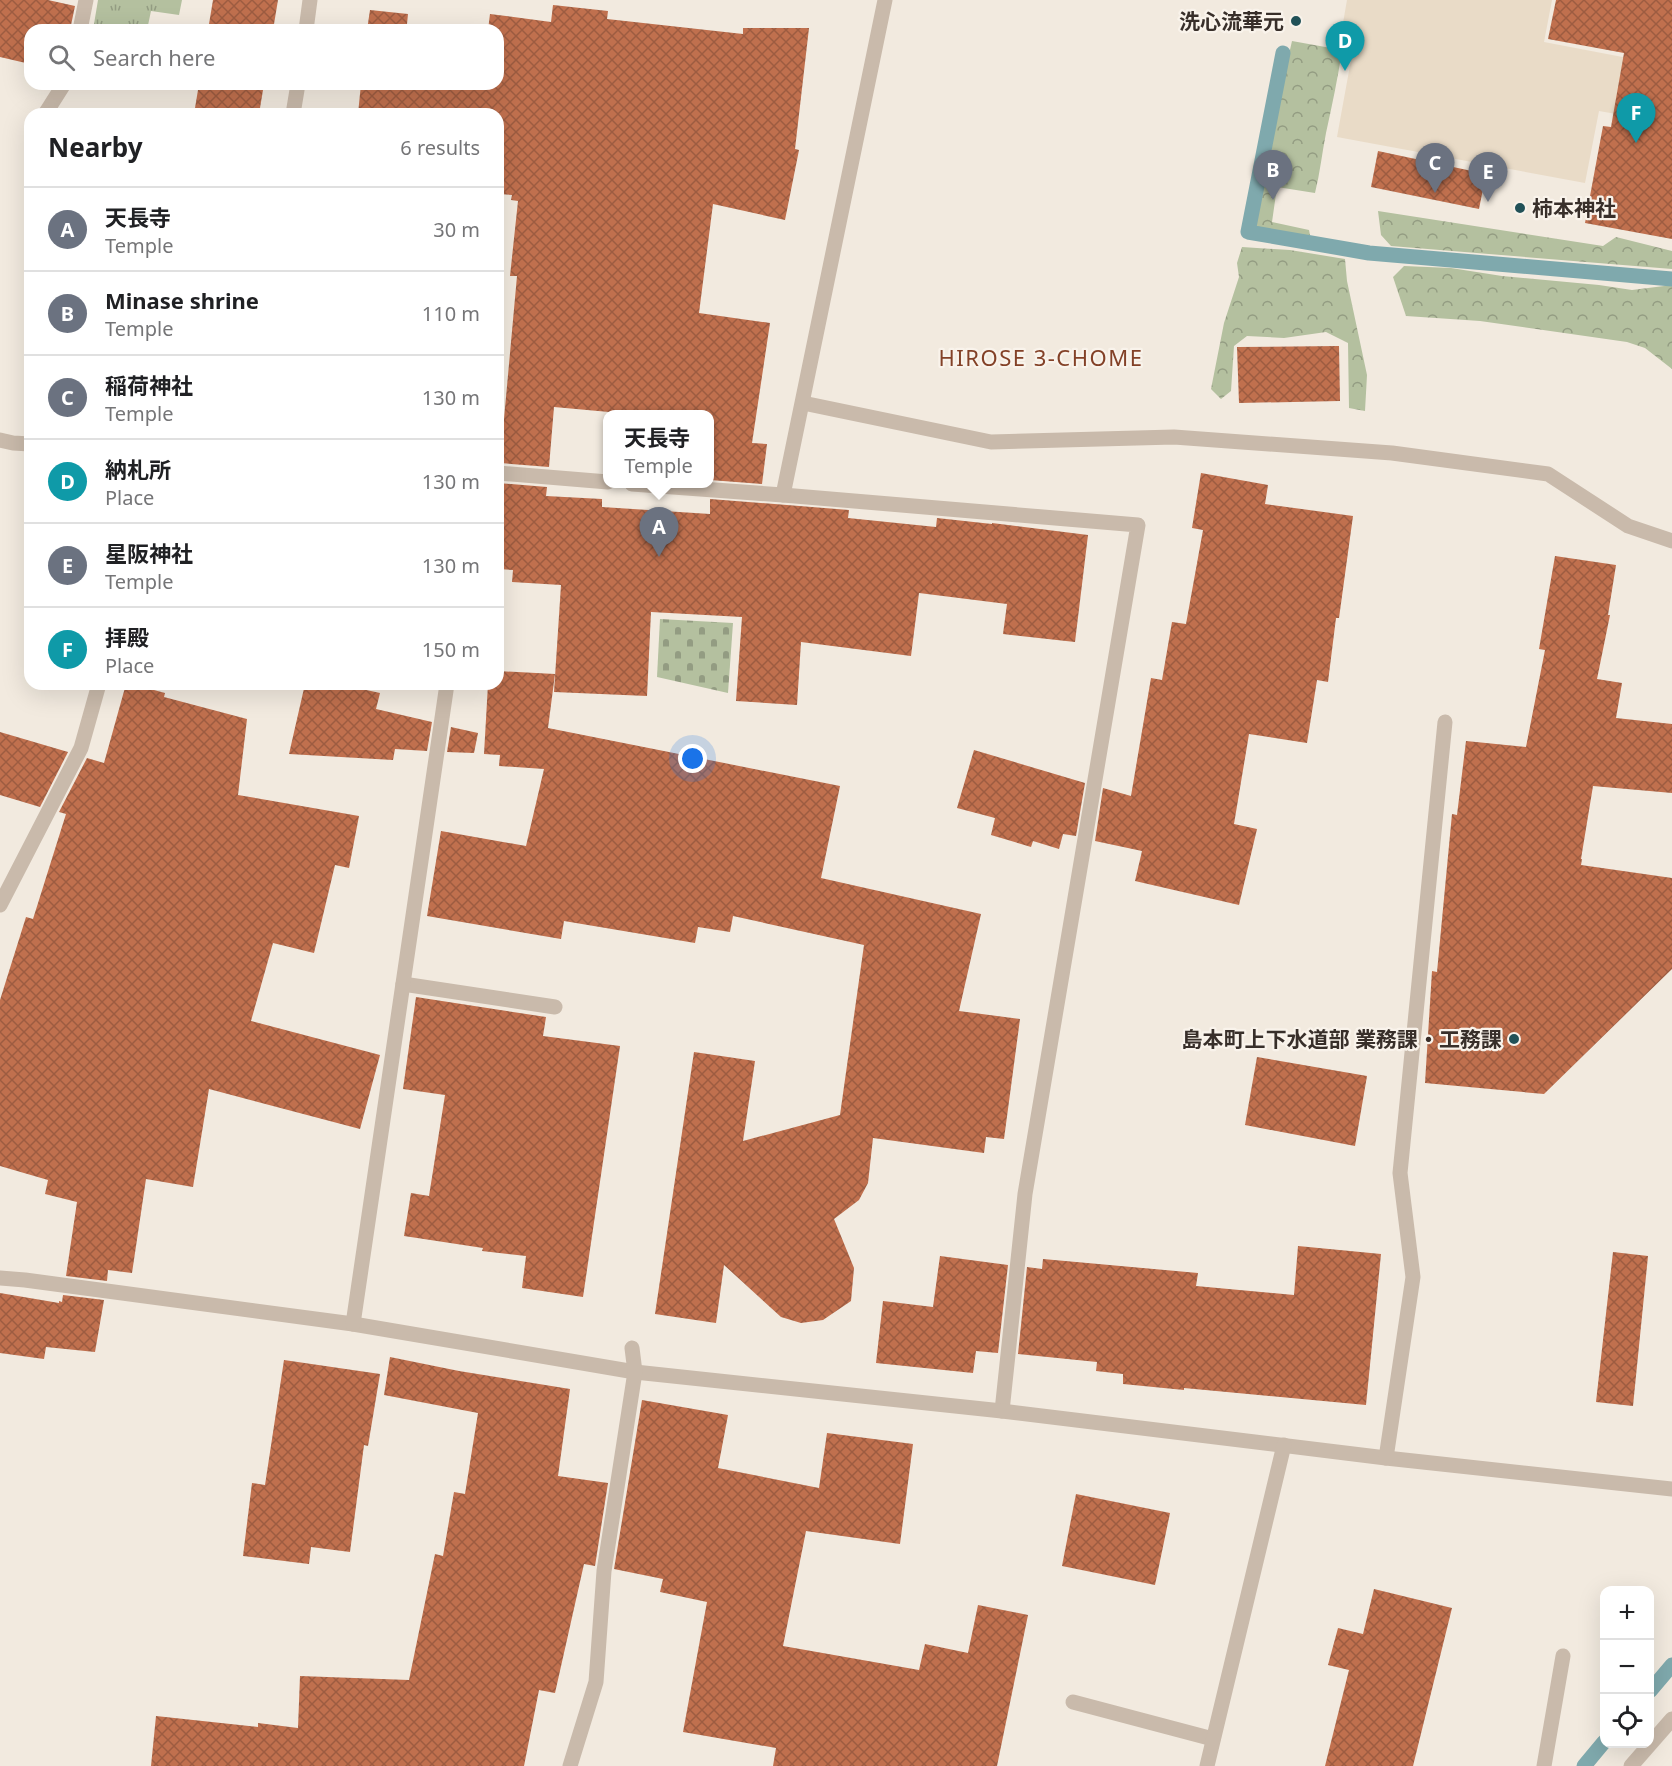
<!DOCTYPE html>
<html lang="en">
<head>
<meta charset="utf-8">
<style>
	:root { --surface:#fff; --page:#f6f6f6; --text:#202124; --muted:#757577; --line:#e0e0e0; --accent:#215157 }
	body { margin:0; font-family:"Noto Sans","Noto Sans JP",sans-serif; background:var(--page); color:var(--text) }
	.controls { position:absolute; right:18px; bottom:18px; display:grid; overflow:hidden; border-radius:12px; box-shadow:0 6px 24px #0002 }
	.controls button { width:54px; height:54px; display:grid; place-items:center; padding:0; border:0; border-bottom:2px solid var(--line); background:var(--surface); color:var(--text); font:30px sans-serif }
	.you { position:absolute; left:693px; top:759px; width:21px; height:21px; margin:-15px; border:4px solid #fff; border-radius:50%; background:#1a73e8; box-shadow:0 0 0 9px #1a73e833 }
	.badge { display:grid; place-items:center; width:39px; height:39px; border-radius:50%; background:var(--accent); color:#fff; font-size:20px; font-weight:700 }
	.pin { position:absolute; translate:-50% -50px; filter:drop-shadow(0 2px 3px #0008) }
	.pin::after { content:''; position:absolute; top:32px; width:21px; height:18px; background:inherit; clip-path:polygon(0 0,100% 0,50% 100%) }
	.popup { position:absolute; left:603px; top:410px; width:111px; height:78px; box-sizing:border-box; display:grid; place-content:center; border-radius:12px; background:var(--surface); filter:drop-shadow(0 2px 4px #0005); font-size:20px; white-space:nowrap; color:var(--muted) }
	.popup b { font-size:22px; color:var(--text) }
	.popup::after { content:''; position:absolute; left:50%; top:100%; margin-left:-12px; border:12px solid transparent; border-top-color:var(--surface) }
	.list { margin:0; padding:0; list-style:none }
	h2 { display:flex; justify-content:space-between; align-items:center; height:78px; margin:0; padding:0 24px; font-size:26px }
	h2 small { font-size:20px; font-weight:400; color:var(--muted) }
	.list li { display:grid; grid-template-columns:39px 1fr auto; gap:18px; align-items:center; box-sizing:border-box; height:84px; padding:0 24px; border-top:2px solid var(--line) }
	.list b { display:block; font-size:22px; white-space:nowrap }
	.list p { margin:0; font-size:20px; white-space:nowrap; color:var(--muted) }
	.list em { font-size:20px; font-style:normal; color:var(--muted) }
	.icon { flex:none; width:33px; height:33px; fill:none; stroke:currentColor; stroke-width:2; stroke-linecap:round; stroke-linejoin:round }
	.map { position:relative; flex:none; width:1672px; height:1766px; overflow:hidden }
	.search { position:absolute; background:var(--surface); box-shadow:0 6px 24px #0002; left:24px; top:24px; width:480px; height:66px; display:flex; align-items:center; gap:15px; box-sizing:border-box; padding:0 21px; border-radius:18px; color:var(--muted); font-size:22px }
	.panel { position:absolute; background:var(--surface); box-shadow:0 6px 24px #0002; left:24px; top:108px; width:480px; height:582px; border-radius:18px }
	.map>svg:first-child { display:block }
	.forest { fill:url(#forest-crowns) }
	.cemetery { fill:url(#cemetery-stones) }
	.park { fill:url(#park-tufts) }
	.plaza { fill:#e9dbc7 }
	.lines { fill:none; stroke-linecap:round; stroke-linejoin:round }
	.stream { stroke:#7fa9ad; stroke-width:15 }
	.building { fill:url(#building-cross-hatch) }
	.minor { stroke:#c9baab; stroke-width:15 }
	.poi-dot { fill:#215157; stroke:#f9f3eb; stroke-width:2 }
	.labels { text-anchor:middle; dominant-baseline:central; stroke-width:4.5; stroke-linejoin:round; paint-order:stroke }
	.poi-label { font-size:21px; font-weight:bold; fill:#382f2a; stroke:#f9f3eb; text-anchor:end }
	.neighbourhood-label { font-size:22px; letter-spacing:1.5px; fill:#834127; stroke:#f9f3eb }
</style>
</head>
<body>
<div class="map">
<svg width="1672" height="1766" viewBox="0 0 1672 1766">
	<defs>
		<pattern id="forest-crowns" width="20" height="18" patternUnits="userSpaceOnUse" patternTransform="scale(1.5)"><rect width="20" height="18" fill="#b4c09f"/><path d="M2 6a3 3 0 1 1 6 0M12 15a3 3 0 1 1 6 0" fill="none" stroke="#939c82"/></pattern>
		<pattern id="cemetery-stones" width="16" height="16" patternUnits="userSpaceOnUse" patternTransform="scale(1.5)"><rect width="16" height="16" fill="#b4c09f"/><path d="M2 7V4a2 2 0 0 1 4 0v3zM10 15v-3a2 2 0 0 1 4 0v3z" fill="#939c82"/></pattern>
		<pattern id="park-tufts" width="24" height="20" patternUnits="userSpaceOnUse" patternTransform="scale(1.5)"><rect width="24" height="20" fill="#b4c09f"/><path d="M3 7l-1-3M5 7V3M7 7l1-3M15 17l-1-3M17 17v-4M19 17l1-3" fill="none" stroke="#939c82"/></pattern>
		<pattern id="building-cross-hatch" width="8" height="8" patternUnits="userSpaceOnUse" patternTransform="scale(1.5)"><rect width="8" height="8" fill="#c0704e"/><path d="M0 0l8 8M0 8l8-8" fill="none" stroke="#9d5c41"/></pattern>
	</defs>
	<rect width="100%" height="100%" fill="#f2eadf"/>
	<g class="forest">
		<path d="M1292,41l50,9c-4,28 -10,55 -16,83 -4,20 -6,40 -11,60l-38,-6 -5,35 37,8 1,5 -7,2 -48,-9 -1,-10 17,-68 2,-26z"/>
		<path d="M1378,211l225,35 13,-9 56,14v18l-281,-23 -10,-11z"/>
		<path d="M1242,247l48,3 55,9 2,22 20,94 -2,36 -16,-3 -1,-65 -22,-11 -42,6 -37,-2 -13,10 -3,45 -10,8 -10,-10 13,-66 15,-46 -2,-14z"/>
		<path d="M1404,266l47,2 51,8 97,9 33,5 40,-5v84l-27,-21 -18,-6 -147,-21 -74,-5 -13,-39z"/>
	</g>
	<path class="cemetery" d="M660,619l73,4 -5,70 -71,-16z"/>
	<path class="park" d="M98,0h84l-3,15 -28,-4 -4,19h-54z"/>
	<path class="plaza" d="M1347,0h205l-8,42 89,17 -11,56 -23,-4 -14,72 -248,-46 16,-88 -14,-3z"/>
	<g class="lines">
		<g class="stream">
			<path d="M1283,53l-35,179 121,21 303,26"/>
			<path d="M1650,1691l22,-26"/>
			<path d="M1584,1766l20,-24"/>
		</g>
	</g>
	<g class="building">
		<path d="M0,0h48l27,6 -5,24h-40v34l-30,-7z"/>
		<path d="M213,0h65l-5,30h-65z"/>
		<path d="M1556,0h116v239l-87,-16 18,-97 8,1 13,-74 -76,-14z"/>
		<path d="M553,5l55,6 -1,8 136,15v-6h66l-14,121 4,1 -14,70 -72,-16 -14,109 71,10 -18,120 15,1 -5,40 -52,-4v-66h-79l-77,-7 -5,60 -49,-4 17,-187h-7l8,-75 -7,-1 1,-5 -14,-1v-80h-140l3,-30h137v-54h-10l2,-16 61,8z"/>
		<path d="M370,10l38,4 -1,10 53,6h-93z"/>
		<path d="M199,84h65l-5,30h-65z"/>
		<path d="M1378,151l108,23 -7,35 -108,-22z"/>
		<path d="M1339,346l1,55 -101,2 -2,-56z"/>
		<path d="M1201,473l67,12 -3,19 88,12 -14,102h-3l-8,64 -11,-2 -10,63 -58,-9 -15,90 23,5 -18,76 -104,-24 7,-30 -47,-10 8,-53 28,8 20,-118 11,2 10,-58 14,2 17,-94 -11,-2z"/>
		<path d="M498,483l49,4 -1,9 56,3v8l108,7v-15l139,11 -1,8 88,9 1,-9 55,6v-1l96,12 -13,107 -72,-8 4,-30 -88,-11 -8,63 -110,-14 -4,63 -61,-4 6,-84 -91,-5 -4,84 -93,-4 7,-107 -49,-3 1,-12 -15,-1z"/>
		<path d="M1555,556l61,9 -8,50h2l-13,64 25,4 -6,35 56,6v69l-79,-7 -12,73h1l-1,6 91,13v91l-128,125 -119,-11 7,-112 5,1 15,-158 5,1 9,-74 60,6 19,-97 -6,-1z"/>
		<path d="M498,671l57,3 -7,54 292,58 -19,92 160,36 -22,97 61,8 -16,120 -18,-2 -2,16 -111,-15 -5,45 -9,17 -25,19 20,49 -3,33 -28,19 -22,3 -20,-6 -57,-52 -8,58 -61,-9 39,-262 61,9 -12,80 97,-26 24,-170 -131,-29 -3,16 -32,-5 -3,16 -131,-22 -3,18 -134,-23 14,-85 85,15 18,-77 -45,-3 1,-11 -16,-1 4,-70h10z"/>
		<path d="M126,684h6l33,9 -1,4 83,22 -9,76 121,21 -10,52 -14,-3 -21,88 -41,-10 -22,78 129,34 -20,74 -151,-40 -16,98 -47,-8 -14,94 -24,-3 -1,11 -41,-5 11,-74 -32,-8 3,-14 -48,-14v-166l26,-83 7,2 33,-105 -7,-2 28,-54 17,5z"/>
		<path d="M305,684h34l41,9 -4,16 56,13 -5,29 -32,-2 -2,11 -104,-6z"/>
		<path d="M451,727l27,6 -4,20 -27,-1z"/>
		<path d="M0,732l68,20 -28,55 -40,-12z"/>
		<path d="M974,750l111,33 -9,53 -13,-2 -4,15 -26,-8 -2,6 -40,-12 4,-17 -38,-10z"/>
		<path d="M416,997l130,20 -3,19 77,10 -37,251 -61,-9 4,-32 -44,-5 1,-3 -79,-12 7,-43 18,3 16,-101 -42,-6z"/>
		<path d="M1257,1057l110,19 -12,70 -110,-21z"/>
		<path d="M1298,1246l83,8 -15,151 -182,-17v2l-61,-6v-10l-27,-3 1,-9 -79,-8 9,-87 15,2 1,-10 155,14 -2,13 98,9z"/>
		<path d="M1613,1252l35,4 -15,150 -37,-4z"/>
		<path d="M940,1256l68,9 -10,88 -22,-2 -3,22 -97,-10 7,-62 50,6z"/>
		<path d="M0,1293l59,10v-2l3,1 1,-7 41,5 -9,52 -49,-5 -2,12 -44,-6z"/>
		<path d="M390,1357l69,14 111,18 -12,87 50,7 -13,83 -11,-2 -29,129 -16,-3 -15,76h-373l5,-50 102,11v-4l40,5 2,-52 109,4 26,-126 8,2 11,-64 11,2 13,-81 -94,-18z"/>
		<path d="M284,1360l96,14 -12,72 -4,-1 -14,107 -39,-5 -2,17 -66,-8 9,-73 13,2z"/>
		<path d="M642,1400l86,15 -10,53 101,20 8,-55 86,11 -13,100 -94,-13 -23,115 136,24 6,-26 43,9 10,-48 50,10 -31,151h-224l3,-18 -93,-16 24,-130 -47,-10 3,-13 -49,-10z"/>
		<path d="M1076,1494l94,19 -15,72 -93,-19z"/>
		<path d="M1374,1589l78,19 -39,158h-88l24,-96 -21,-5 10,-37 25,6z"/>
	</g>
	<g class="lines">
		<g class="minor">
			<path d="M80,30l6,-30"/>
			<path d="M306,30l4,-30"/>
			<path d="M45,114l19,-30"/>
			<path d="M293,114l5,-30"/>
			<path d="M803,403l188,39 183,-5 218,16 156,21 80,52 44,15"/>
			<path d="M0,440l13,3 17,1"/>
			<path d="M498,473l110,9"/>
			<path d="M632,484l151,11 355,30 -113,669 -23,217"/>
			<path d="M783,495l102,-495"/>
			<path d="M0,905l81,-157 18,-64"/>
			<path d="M403,984l152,23"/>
			<path d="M0,1278l25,2 328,44 282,48 367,39 384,47 286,31"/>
			<path d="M353,1324l94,-640"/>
			<path d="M1386,1458l27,-181 -13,-104 45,-451"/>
			<path d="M1073,1702l140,37"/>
			<path d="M570,1766l26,-84 8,-111 31,-199 -3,-24"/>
			<path d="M1207,1766l77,-321"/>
			<path d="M1544,1766l19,-110"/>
			<path d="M1631,1766l41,-47"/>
		</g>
	</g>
	<g class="poi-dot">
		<circle cx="1296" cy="21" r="6"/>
		<circle cx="1520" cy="208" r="6"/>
		<circle cx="1514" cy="1039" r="6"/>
	</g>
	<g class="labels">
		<g class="poi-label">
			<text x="1284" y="21">洗心流華元</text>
			<text x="1532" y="208" text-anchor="start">柿本神社</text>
			<text x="1502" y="1039">島本町上下水道部 業務課・工務課</text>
		</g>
		<g class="neighbourhood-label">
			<text x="1041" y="357">HIROSE 3-CHOME</text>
		</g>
	</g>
</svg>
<div class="controls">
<button>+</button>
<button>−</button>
<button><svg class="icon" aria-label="locate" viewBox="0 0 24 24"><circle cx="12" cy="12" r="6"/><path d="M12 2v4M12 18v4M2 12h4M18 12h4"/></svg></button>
</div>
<div class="you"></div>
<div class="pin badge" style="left:659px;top:557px;background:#6b7280">A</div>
<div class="popup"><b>天長寺</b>Temple</div>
<div class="pin badge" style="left:1273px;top:200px;background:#6b7280">B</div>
<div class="pin badge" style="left:1435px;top:193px;background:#6b7280">C</div>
<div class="pin badge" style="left:1345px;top:71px;background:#0f9aa8">D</div>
<div class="pin badge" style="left:1488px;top:202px;background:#6b7280">E</div>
<div class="pin badge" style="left:1636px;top:143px;background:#0f9aa8">F</div>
<div class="search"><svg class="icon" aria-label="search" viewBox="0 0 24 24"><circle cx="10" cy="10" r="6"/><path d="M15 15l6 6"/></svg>Search here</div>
<section class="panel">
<h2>Nearby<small>6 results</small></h2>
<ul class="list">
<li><span class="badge" style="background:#6b7280">A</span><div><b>天長寺</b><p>Temple</p></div><em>30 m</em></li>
<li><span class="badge" style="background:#6b7280">B</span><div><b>Minase shrine</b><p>Temple</p></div><em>110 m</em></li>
<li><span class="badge" style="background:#6b7280">C</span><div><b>稲荷神社</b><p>Temple</p></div><em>130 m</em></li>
<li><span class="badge" style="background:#0f9aa8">D</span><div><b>納札所</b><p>Place</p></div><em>130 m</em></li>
<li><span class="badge" style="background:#6b7280">E</span><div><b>星阪神社</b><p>Temple</p></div><em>130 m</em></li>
<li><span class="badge" style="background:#0f9aa8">F</span><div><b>拝殿</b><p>Place</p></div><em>150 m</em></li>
</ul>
</section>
</div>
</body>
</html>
